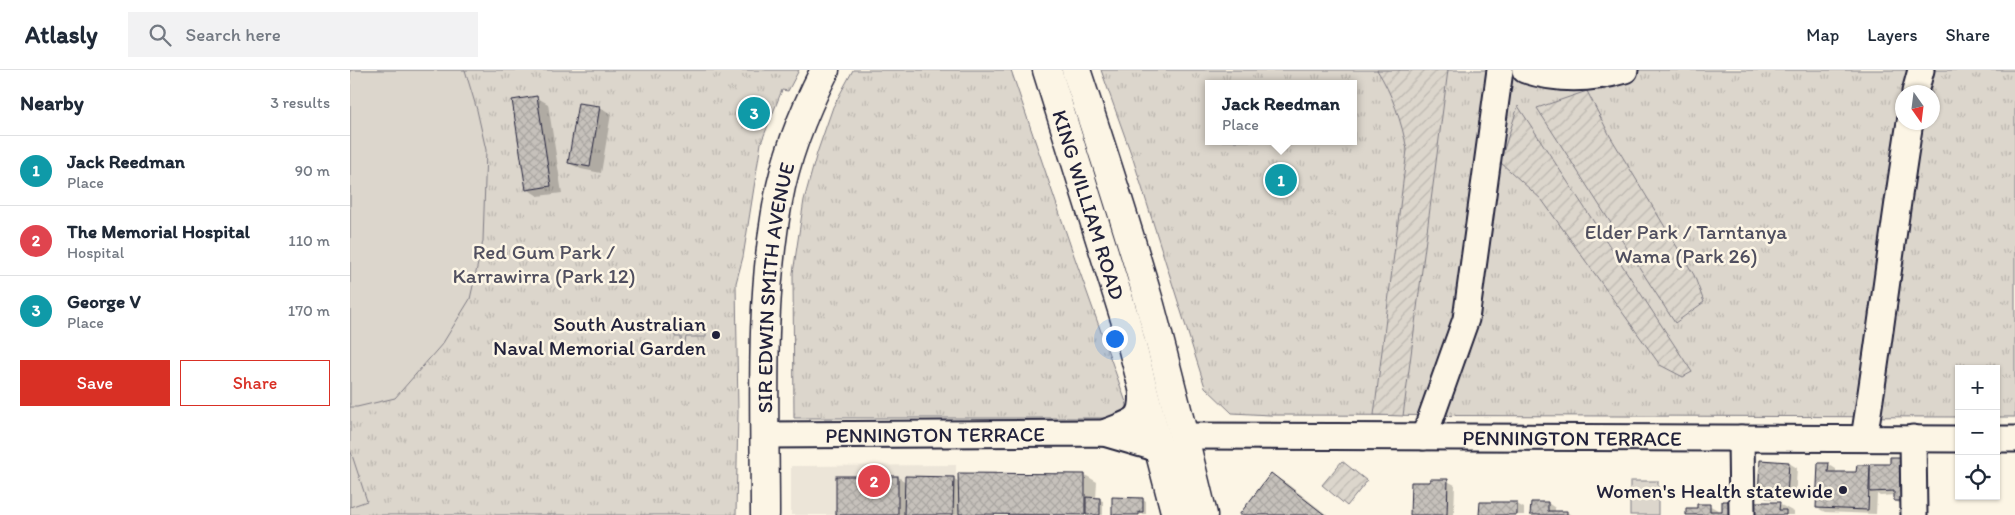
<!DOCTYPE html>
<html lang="en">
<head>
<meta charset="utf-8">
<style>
	:root { --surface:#fff; --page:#f2f2f3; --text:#1f2937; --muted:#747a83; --line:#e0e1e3; --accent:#d93025 }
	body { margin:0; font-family:Itim,sans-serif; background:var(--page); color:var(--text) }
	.controls { position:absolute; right:15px; bottom:15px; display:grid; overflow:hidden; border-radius:0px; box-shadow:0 1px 4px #0004 }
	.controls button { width:45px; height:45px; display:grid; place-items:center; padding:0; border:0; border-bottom:1px solid var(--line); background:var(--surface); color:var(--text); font:25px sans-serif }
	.compass { position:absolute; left:1545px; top:15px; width:45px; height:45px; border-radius:50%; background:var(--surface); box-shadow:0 1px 4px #0004; rotate:166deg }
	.you { position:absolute; left:764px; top:268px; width:18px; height:18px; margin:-12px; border:4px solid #fff; border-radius:50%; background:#1a73e8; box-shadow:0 0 0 8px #1a73e833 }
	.badge { display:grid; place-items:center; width:32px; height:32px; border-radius:50%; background:var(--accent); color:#fff; font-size:16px; font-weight:700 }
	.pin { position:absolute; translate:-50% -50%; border:2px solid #fff; box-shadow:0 1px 5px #0006 }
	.popup { position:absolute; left:855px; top:10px; width:152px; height:65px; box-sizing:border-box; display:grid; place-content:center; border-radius:0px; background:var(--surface); filter:drop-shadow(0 1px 4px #0005); font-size:16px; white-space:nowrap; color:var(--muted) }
	.popup b { font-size:19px; color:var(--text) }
	.popup::after { content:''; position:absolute; left:50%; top:100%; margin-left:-10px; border:10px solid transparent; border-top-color:var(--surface) }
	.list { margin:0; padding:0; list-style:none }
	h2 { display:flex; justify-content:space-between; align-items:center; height:65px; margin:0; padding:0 20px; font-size:21px }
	h2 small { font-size:16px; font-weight:400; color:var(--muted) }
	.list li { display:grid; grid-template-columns:32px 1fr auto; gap:15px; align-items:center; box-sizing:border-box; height:70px; padding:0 20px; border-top:1px solid var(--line) }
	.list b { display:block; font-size:19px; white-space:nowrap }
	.list p { margin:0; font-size:16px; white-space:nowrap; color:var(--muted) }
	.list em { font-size:16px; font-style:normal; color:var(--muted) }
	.actions { display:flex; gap:10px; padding:15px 20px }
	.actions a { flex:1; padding:11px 0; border:1px solid var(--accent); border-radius:0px; text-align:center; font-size:18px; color:var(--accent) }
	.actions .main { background:var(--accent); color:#fff }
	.icon { flex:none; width:28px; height:28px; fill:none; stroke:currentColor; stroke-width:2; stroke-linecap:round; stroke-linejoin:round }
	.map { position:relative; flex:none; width:1665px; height:445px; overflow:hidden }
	header { display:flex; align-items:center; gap:30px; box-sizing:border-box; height:70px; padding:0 25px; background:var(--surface); border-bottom:1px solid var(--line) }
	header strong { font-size:24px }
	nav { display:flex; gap:28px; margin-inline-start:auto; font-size:18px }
	.search { width:350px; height:45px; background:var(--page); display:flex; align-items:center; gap:12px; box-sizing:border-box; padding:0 18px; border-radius:0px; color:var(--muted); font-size:19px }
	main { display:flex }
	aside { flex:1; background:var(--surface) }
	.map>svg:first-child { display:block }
	.built { fill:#ece5d8 }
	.grass { fill:url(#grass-tufts); stroke:#7f7c84; fill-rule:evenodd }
	.garden { fill:url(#garden-furrows); stroke:#7f7c84 }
	.pitch { fill:#dcd6cc; stroke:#7f7c84 }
	.shadow { fill:#0003 }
	.building { fill:url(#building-cross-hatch); stroke:#22223b }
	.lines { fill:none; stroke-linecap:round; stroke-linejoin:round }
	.minor-casing { stroke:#22223b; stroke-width:29 }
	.major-casing { stroke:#22223b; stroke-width:31 }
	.minor { stroke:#fcf5e5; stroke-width:25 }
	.major { stroke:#fcf5e5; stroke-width:28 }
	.poi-dot { fill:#22223b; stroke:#fcf5e5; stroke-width:2 }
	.labels { text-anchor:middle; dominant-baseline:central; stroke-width:5; stroke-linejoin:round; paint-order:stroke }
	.street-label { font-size:21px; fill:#22223b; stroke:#fcf5e5 }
	.park-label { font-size:21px; fill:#504f5f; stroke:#fcf5e5 }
	.poi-label { font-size:21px; fill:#22223b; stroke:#fcf5e5; text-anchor:end }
</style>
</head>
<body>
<header>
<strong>Atlasly</strong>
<div class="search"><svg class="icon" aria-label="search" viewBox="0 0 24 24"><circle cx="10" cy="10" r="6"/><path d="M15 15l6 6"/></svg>Search here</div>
<nav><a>Map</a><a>Layers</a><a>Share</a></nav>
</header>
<main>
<aside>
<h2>Nearby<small>3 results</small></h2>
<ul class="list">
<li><span class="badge" style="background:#0f9aa8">1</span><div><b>Jack Reedman</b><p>Place</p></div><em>90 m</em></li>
<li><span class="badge" style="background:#e0444e">2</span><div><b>The Memorial Hospital</b><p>Hospital</p></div><em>110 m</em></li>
<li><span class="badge" style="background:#0f9aa8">3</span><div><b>George V</b><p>Place</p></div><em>170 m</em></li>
</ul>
<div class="actions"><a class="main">Save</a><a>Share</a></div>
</aside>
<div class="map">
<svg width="1665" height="445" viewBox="0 0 1665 445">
	<defs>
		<pattern id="grass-tufts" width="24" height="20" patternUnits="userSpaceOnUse" patternTransform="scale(1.25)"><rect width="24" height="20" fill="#dcd6cc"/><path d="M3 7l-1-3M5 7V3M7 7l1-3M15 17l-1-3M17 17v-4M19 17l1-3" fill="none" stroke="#bcb7b0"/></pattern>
		<pattern id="garden-furrows" width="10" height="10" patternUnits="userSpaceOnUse" patternTransform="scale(1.25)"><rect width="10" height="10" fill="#dcd6cc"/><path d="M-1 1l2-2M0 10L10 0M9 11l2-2" fill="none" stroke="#bcb7b0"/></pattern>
		<pattern id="building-cross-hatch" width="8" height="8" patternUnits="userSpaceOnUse" patternTransform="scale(1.25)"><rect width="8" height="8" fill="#c6c1bb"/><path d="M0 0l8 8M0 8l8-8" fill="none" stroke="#aaa6a2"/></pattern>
	</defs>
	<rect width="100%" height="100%" fill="#fcf5e5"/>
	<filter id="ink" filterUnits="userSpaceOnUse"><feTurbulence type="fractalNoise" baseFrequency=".02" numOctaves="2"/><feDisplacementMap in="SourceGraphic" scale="10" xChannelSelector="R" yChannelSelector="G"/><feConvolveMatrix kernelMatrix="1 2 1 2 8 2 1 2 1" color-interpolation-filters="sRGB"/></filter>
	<g filter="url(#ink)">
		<path class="built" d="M606,395v50h-165v-49z"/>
		<g class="grass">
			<path d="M0,0h449l-11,21 -6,-1 -21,53 -18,114 -7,26 2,129 -2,103h-386z"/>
			<path d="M503,0h158l61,180 55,155 -1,13h-332l-1,-145 11,-73 13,-47 16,-46z"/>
			<path d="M751,0h914v347h-19v-48h-37v48l-689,-2 -38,-2 -27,-26 -72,-228zM858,14h146v57h-146zM1552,22h30v30h-30z"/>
		</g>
		<g class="garden">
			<path d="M1027,0h71l-45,346 -29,-1 33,-265c-5,-27 -15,-57 -30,-80z"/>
			<path d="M1237,21l23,45 84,139 10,27 -29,21 -138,-215z"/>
			<path d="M1168,36l174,266 -9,5 -23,-12 -118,-165 -42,-38z"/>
			<path d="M335,257l1,5 20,1v4h-20l-1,5h-4v-5h-6v-5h6v-4z"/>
			<path d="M992,391l25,20 -20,25 -25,-21z"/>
		</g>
		<g class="pitch">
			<path d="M0,0h115l12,40 9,40 -3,91 -13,58 -27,44 -48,55 -38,9h-7z"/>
			<path d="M0,379l17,52 -17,6z"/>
			<rect x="1280" y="411" width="28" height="34"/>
		</g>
		<g class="shadow">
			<path d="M186,27l12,7 14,89 -24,3 -11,-7z"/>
			<path d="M250,37l11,7 -10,59 -20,-4 -12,-6z"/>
			<path d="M1439,393l8,5 -2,32 -28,-1 -8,-5z"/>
			<path d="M1478,394l8,5v4l22,1v-8l33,-1 12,40 -8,-4v-6l-15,1 -3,-2 -1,20 -51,-2 -8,-4z"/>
			<path d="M609,404l126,1 12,7 -1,17 7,2v14l-133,-2v2h-132v-38h60l8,5 47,-4 6,4z"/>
			<path d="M921,405l15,8 41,32h-86z"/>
			<path d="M1097,411l8,4 -1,30h-43l20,-32z"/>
			<path d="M793,429l3,2v13l-33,1z"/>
			<path d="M1198,433l7,5v4h11l6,3h-40z"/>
			<path d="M1167,434l7,4v7h-43z"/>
			<path d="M1429,434l15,8v3h-107l22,-10 12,7z"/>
		</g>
		<g class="building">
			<path d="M187,26l14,90 -25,4 -14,-90z"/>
			<path d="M228,33l22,3 -10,61 -22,-4z"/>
			<path d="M1540,387h13v44h-9v-10l-24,1v-28h20z"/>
			<path d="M1410,390l29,2 -2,35 -29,-2z"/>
			<path d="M1468,393h11l-1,9h28l1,-7h13l-2,45 -52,-2z"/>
			<path d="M608,403l127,1v41l-126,-1z"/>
			<path d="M921,403l54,42h-86z"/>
			<rect x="486" y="406" width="62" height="39"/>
			<path d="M555,406l49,1 -1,38h-49z"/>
			<path d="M1080,409h18l-1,36h-37l1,-33h19z"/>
			<path d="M736,427l14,1v17h-14z"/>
			<path d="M762,427l31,1v14h-4v3h-27z"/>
			<path d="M1372,431h17v14h-53v-7h11v-4h13v7h12z"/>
			<path d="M1130,432h37v13h-38z"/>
			<path d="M1181,432h17v9h19v4h-37z"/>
			<path d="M1400,432h30l-1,8h7v5h-39z"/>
		</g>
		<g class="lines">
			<g class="minor-casing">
				<g id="minor">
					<path d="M1175,0c34,11 66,10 100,0"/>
					<path d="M1565,22l6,-22"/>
					<path d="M754,363c31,-13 41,-10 38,-47"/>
					<path id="s1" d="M415,365l339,-2 55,16"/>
					<path id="s2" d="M834,366l775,3"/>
					<path d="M1074,367l42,-118 34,-249"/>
					<path d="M1391,368l1,77"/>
					<path d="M1514,368c17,-105 29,-210 46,-316"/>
					<path d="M1563,368l1,77"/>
					<path d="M1646,369h19"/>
				</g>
			</g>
			<g class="major-casing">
				<g id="major">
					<path id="s3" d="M697,0l78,249 51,196"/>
					<path d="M726,0c26,78 51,156 74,235 19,70 36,140 53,210"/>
					<path id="s4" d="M415,445c0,-104 -6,-211 13,-314 8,-45 26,-90 47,-131"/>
				</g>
			</g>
			<use href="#minor" class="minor"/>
			<use href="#major" class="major"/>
		</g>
	</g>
	<g class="poi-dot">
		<circle cx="366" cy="265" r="5"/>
		<circle cx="1493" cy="420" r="5"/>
	</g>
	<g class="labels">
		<g class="street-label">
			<text stroke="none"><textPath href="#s3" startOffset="141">KING WILLIAM ROAD</textPath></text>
			<text stroke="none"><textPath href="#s4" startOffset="228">SIR EDWIN SMITH AVENUE</textPath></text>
			<text stroke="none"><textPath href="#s1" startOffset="170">PENNINGTON TERRACE</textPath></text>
			<text stroke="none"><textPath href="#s2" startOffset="388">PENNINGTON TERRACE</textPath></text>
		</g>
		<g class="park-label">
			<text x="1336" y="161">Elder Park / Tarntanya<tspan x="1336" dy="24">Wama (Park 26)</tspan></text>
			<text x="194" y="181">Red Gum Park /<tspan x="194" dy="24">Karrawirra (Park 12)</tspan></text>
		</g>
		<g class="poi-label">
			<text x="356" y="253">South Australian<tspan x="356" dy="24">Naval Memorial Garden</tspan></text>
			<text x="1483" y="420">Women's Health statewide</text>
		</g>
	</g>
</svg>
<div class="controls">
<button>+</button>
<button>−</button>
<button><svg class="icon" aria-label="locate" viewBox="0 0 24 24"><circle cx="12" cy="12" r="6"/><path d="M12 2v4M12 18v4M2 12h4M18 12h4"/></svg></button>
</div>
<svg class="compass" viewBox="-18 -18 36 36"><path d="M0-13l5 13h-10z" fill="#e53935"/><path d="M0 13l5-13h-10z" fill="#747a83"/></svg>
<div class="you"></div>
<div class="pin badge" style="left:931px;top:110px;background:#0f9aa8">1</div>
<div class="popup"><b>Jack Reedman</b>Place</div>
<div class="pin badge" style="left:524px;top:411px;background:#e0444e">2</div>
<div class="pin badge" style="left:404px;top:43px;background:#0f9aa8">3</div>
</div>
</main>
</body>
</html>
